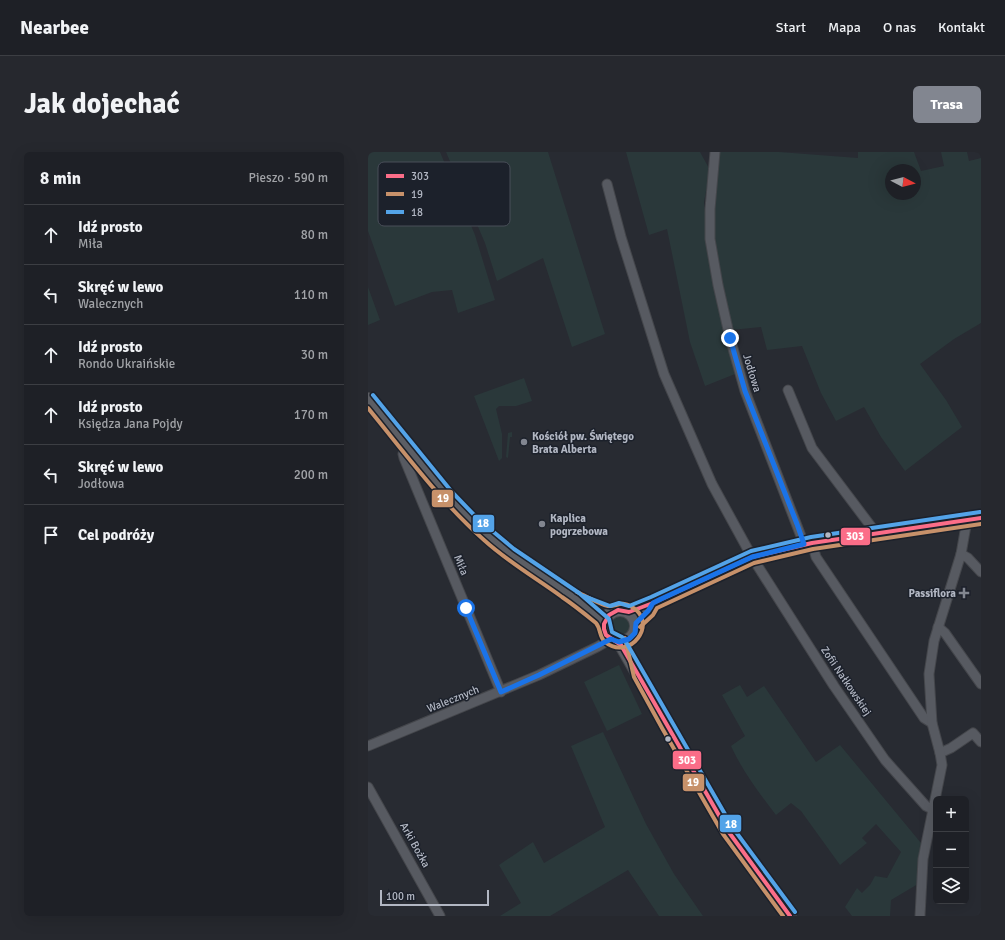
<!DOCTYPE html>
<html lang="pl">
<head>
<meta charset="utf-8">
<style>
	:root { --surface:#1e2026; --page:#26282e; --text:#f1f3f6; --muted:#a1a3a7; --line:#3c3e43; --accent:#828690 }
	body { margin:0; font-family:Signika,sans-serif; background:var(--page); color:var(--text) }
	.controls { position:absolute; right:12px; bottom:12px; display:grid; overflow:hidden; border-radius:6px; box-shadow:0 4px 16px #0002 }
	.controls button { width:36px; height:36px; display:grid; place-items:center; padding:0; border:0; border-bottom:1px solid var(--line); background:var(--surface); color:var(--text); font:20px sans-serif }
	.compass { position:absolute; left:517px; top:12px; width:36px; height:36px; border-radius:50%; background:var(--surface); box-shadow:0 4px 16px #0002; rotate:97deg }
	.scale { position:absolute; left:12px; bottom:10px; width:109px; box-sizing:border-box; padding-left:4px; border:2px solid #b2b7c3; border-top:0; font-size:11px; line-height:14px; white-space:nowrap; color:#b2b7c3; -webkit-text-stroke:3px #1c212b; paint-order:stroke }
	.stop { position:absolute; width:12px; height:12px; margin:-9px; border:3px solid #1a73e8; border-radius:50%; background:#fff }
	.stop.end { background:#1a73e8; border-color:#fff; box-shadow:0 1px 4px #0008 }
	.list { margin:0; padding:0; list-style:none }
	h2 { display:flex; justify-content:space-between; align-items:center; height:52px; margin:0; padding:0 16px; font-size:17px }
	h2 small { font-size:13px; font-weight:400; color:var(--muted) }
	.list li { display:grid; grid-template-columns:26px 1fr auto; gap:12px; align-items:center; box-sizing:border-box; height:60px; padding:0 16px; border-top:1px solid var(--line) }
	.list b { display:block; font-size:15px; white-space:nowrap }
	.list p { margin:0; font-size:13px; white-space:nowrap; color:var(--muted) }
	.list em { font-size:13px; font-style:normal; color:var(--muted) }
	.icon { flex:none; width:22px; height:22px; fill:none; stroke:currentColor; stroke-width:2; stroke-linecap:round; stroke-linejoin:round }
	.map { position:relative; flex:none; width:613px; height:764px; overflow:hidden; border-radius:6px }
	header { display:flex; align-items:center; gap:24px; box-sizing:border-box; height:56px; padding:0 20px; background:var(--surface); border-bottom:1px solid var(--line) }
	header strong { font-size:19px }
	nav { display:flex; gap:22px; margin-inline-start:auto; font-size:14px }
	.intro { display:flex; align-items:center; justify-content:space-between; box-sizing:border-box; height:96px; padding:0 24px }
	h1 { margin:0; font-size:28px }
	.button { padding:10px 18px; border-radius:6px; background:var(--accent); color:#fff; font-size:14px; font-weight:700 }
	main { display:flex; gap:24px; padding:0 24px }
	aside { flex:1; background:var(--surface); border-radius:6px; box-shadow:0 4px 16px #0002 }
	.map>svg:first-child { display:block }
	.green { fill:#2a383a; fill-rule:evenodd }
	.lines { fill:none; stroke-linecap:round; stroke-linejoin:round }
	.street-casing { stroke:#44464b; stroke-width:11 }
	.secondary-casing { stroke:#44464b; stroke-width:14 }
	.street { stroke:#575a61; stroke-width:9 }
	.secondary { stroke:#5c5e64; stroke-width:12 }
	.bus-1-casing { stroke:#1c212b; stroke-width:7 }
	.bus-2-casing { stroke:#1c212b; stroke-width:7 }
	.bus-3-casing { stroke:#1c212b; stroke-width:7 }
	.bus-1 { stroke:#fb6d88; stroke-width:4 }
	.bus-2 { stroke:#c7916a; stroke-width:4 }
	.bus-3 { stroke:#53a3e8; stroke-width:4 }
	.route { stroke:#1a73e8; stroke-width:5 }
	.poi-dot { fill:#828690; stroke:#1c212b; stroke-width:1.5 }
	.bus-dot { fill:#b2b7c3; stroke:#1c212b; stroke-width:1.5 }
	.labels { text-anchor:middle; dominant-baseline:central; stroke-width:3; stroke-linejoin:round; paint-order:stroke }
	.street-label { font-size:11px; fill:#b2b7c3; stroke:#1c212b }
	.poi-label { font-size:11px; font-weight:bold; fill:#b2b7c3; stroke:#1c212b; text-anchor:start }
	.key { fill:#1c212b; stroke:#494e59; stroke-width:1 }
	.key-label { font-size:11px; fill:#b2b7c3 }
	.line-badge { stroke:#1c212b; stroke-width:1.5 }
	.badge-label { font-size:11px; text-anchor:middle; font-weight:bold; fill:#fff }
</style>
</head>
<body>
<header>
<strong>Nearbee</strong>
<nav><a>Start</a><a>Mapa</a><a>O nas</a><a>Kontakt</a></nav>
</header>
<div class="intro"><h1>Jak dojechać</h1><a class="button">Trasa</a></div>
<main>
<aside>
<h2>8 min<small>Pieszo · 590 m</small></h2>
<ul class="list">
<li><svg class="icon" aria-label="ahead" viewBox="0 0 24 24"><path d="M12 20V5M6 11l6-6 6 6"/></svg><div><b>Idź prosto</b><p>Miła</p></div><em>80 m</em></li>
<li><svg class="icon" aria-label="left" viewBox="0 0 24 24"><path d="M17 20v-9H6M10 6l-5 5 5 5"/></svg><div><b>Skręć w lewo</b><p>Walecznych</p></div><em>110 m</em></li>
<li><svg class="icon" aria-label="ahead" viewBox="0 0 24 24"><path d="M12 20V5M6 11l6-6 6 6"/></svg><div><b>Idź prosto</b><p>Rondo Ukraińskie</p></div><em>30 m</em></li>
<li><svg class="icon" aria-label="ahead" viewBox="0 0 24 24"><path d="M12 20V5M6 11l6-6 6 6"/></svg><div><b>Idź prosto</b><p>Księdza Jana Pojdy</p></div><em>170 m</em></li>
<li><svg class="icon" aria-label="left" viewBox="0 0 24 24"><path d="M17 20v-9H6M10 6l-5 5 5 5"/></svg><div><b>Skręć w lewo</b><p>Jodłowa</p></div><em>200 m</em></li>
<li><svg class="icon" aria-label="arrive" viewBox="0 0 24 24"><path d="M6 21V4h12l-3 4 3 4H6"/></svg><div><b>Cel podróży</b></div></li>
</ul>
</aside>
<div class="map">
<svg width="613" height="764" viewBox="0 0 613 764">
	<rect width="100%" height="100%" fill="#282b32"/>
	<g class="green">
		<path d="M0,0h72l35,83 20,65 -37,13 -6,-23 -20,2 -37,14 -27,-75z"/>
		<path d="M78,0h102l57,182 -33,13 -29,-89 -46,23 -12,-38z"/>
		<path d="M258,0h74l10,18 -6,32 6,63 25,109 -30,12 -15,-44 -23,-113 -18,6z"/>
		<path d="M351,0h60l79,6v-6h56l7,19 23,-5 -3,-14h26l2,9 12,-3v165l-27,16 -34,25 26,36 16,27 -57,44 -24,-34 -17,-30 -28,14 -15,-28 -19,-47 -35,4 -6,-23 -30,3 -16,-81 -2,-37 3,-21zM523,18h24v24h-24z"/>
		<path d="M0,135l12,33 -12,5z"/>
		<path d="M156,226l8,23 -16,5h-17l-3,3 6,25v24l-3,3 -25,-65z"/>
		<path d="M144,280v5h-2l-2,21 -2,-1 2,-24z"/>
		<circle cx="252" cy="474" r="10"/>
		<path d="M251,513l23,49 -35,17 -23,-49z"/>
		<path d="M372,533l7,12 17,-11 52,76 24,-17 81,98 -3,41 -27,16 -1,16h-38l-7,-9 12,-19 5,5 8,-8 5,-9 12,2 14,-26 -25,-28 -14,14 5,5 -27,22 -39,-54 -10,-8 -15,12c-17,-22 -33,-43 -45,-69l14,-10 -23,-41z"/>
		<path d="M235,580l43,92 28,50 29,42h-44l-31,-46 -78,46h-50l21,-13 -22,-38 34,-23 11,21 61,-36 -34,-81z"/>
	</g>
	<g class="lines">
		<g class="street-casing">
			<g id="street">
				<path d="M347,0l-5,57v30l8,46 12,53 15,53 59,153"/>
				<path d="M239,32l14,53 43,137 48,110 40,73 82,129 51,74 41,46 6,3"/>
				<path d="M420,238l24,58 64,85"/>
				<path d="M41,296l-6,6 1,4 97,234"/>
				<path d="M444,391l4,14 108,161 8,5"/>
				<path d="M593,402l7,4 13,14"/>
				<path d="M570,475l7,6 36,51"/>
				<path d="M0,594l171,-71 58,-28 14,-8"/>
				<path d="M572,601l11,-5 22,-15 8,9"/>
				<path d="M0,635l72,129"/>
				<path d="M552,764l3,-57 19,-94 -2,-12 -8,-30 -3,-49 5,-33 27,-87 6,-34"/>
			</g>
		</g>
		<g class="secondary-casing">
			<g id="secondary">
				<path d="M0,247l80,97 26,27 36,31 65,44 29,25"/>
				<circle cx="252" cy="474" r="16"/>
				<path d="M261,460l24,-9 99,-46 60,-14 169,-25"/>
				<path d="M251,490l109,189 62,85"/>
			</g>
		</g>
		<use href="#street" class="street"/>
		<use href="#secondary" class="secondary"/>
		<g class="bus-1-casing">
			<path id="bus-1" d="M422,764l-62,-85 -107,-186 -15,-10 -2,-6v-5l5,-9 9,-5 11,2 24,-9 99,-46 60,-14 169,-25"/>
		</g>
		<g class="bus-2-casing">
			<g id="bus-2">
				<path d="M0,256c37,45 72,93 116,132 24,22 52,38 78,57 12,8 23,17 34,26 5,6 3,14 9,19 25,20 54,-19 27,-35 -11,-7 -16,0 -24,-1 -9,-2 -22,-10 -31,-14"/>
				<path d="M272,475l13,-12 4,-7 97,-45 59,-14 168,-25"/>
				<path d="M257,486l9,39 28,51 61,106 60,82"/>
			</g>
		</g>
		<g class="bus-3-casing">
			<g id="bus-3">
				<path d="M5,243l79,97 26,27 36,30 65,44 30,26 3,13 10,5 4,5 107,186 62,84"/>
				<path d="M216,444l26,10 9,-3 10,3 22,-9 100,-46 60,-14 169,-25"/>
			</g>
		</g>
		<use href="#bus-1" class="bus-1"/>
		<use href="#bus-2" class="bus-2"/>
		<use href="#bus-3" class="bus-3"/>
	</g>
	<g class="lines">
		<path class="route" d="M98,456l35,84 38,-17 72,-36 8,3 10,-3 6,-6 1,-10 12,-12 5,-8 8,-4 91,-42 52,-13 -7,-20 -52,-133 -15,-53"/>
	</g>
	<g class="poi-dot">
		<circle cx="156" cy="290" r="4"/>
		<circle cx="174" cy="372" r="4"/>
		<path d="M594 435h4v4h4v4h-4v4h-4v-4h-4v-4h4z"/>
	</g>
	<g class="bus-dot">
		<circle cx="460" cy="383" r="3.5"/>
		<circle cx="300" cy="587" r="3.5"/>
	</g>
	<g class="labels">
		<g class="street-label">
			<text transform="translate(384 221) rotate(73)">Jodłowa</text>
			<text transform="translate(93 413) rotate(67)">Miła</text>
			<text transform="translate(478 529) rotate(56)">Zofii Nałkowskiej</text>
			<text transform="translate(85 547) rotate(-22)">Walecznych</text>
			<text transform="translate(47 693) rotate(61)">Arki Bożka</text>
		</g>
		<g class="poi-label">
			<text x="164" y="284">Kościół pw. Świętego<tspan x="164" dy="13">Brata Alberta</tspan></text>
			<text x="182" y="366">Kaplica<tspan x="182" dy="13">pogrzebowa</tspan></text>
			<text x="588" y="441" text-anchor="end">Passiflora</text>
		</g>
	</g>
	<rect x="10" y="10" width="132" height="64" rx="6" class="key"/>
	<rect x="18" y="22" width="18" height="4" fill="#fb6d88"/>
	<rect x="18" y="40" width="18" height="4" fill="#c7916a"/>
	<rect x="18" y="58" width="18" height="4" fill="#53a3e8"/>
	<g class="key-label">
		<text x="43" y="28">303</text>
		<text x="43" y="46">19</text>
		<text x="43" y="64">18</text>
	</g>
	<g class="line-badge">
		<rect x="63" y="337" width="23" height="19" rx="4" fill="#c7916a"/>
		<rect x="104" y="362" width="23" height="19" rx="4" fill="#53a3e8"/>
		<rect x="472" y="375" width="31" height="19" rx="4" fill="#fb6d88"/>
		<rect x="304" y="598" width="30" height="20" rx="4" fill="#fb6d88"/>
		<rect x="314" y="621" width="23" height="19" rx="4" fill="#c7916a"/>
		<rect x="351" y="662" width="23" height="19" rx="4" fill="#53a3e8"/>
	</g>
	<g class="badge-label">
		<text x="75" y="350">19</text>
		<text x="115" y="375">18</text>
		<text x="487" y="388">303</text>
		<text x="319" y="612">303</text>
		<text x="325" y="634">19</text>
		<text x="363" y="676">18</text>
	</g>
</svg>
<div class="controls">
<button>+</button>
<button>−</button>
<button><svg class="icon" aria-label="layers" viewBox="0 0 24 24"><path d="M12 4l9 5-9 5-9-5zM3 14l9 5 9-5"/></svg></button>
</div>
<svg class="compass" viewBox="-18 -18 36 36"><path d="M0-13l5 13h-10z" fill="#e53935"/><path d="M0 13l5-13h-10z" fill="#a1a3a7"/></svg>
<div class="scale">100 m</div>
<div class="stop" style="left:98px;top:456px"></div>
<div class="stop end" style="left:362px;top:186px"></div>
</div>
</main>
</body>
</html>
